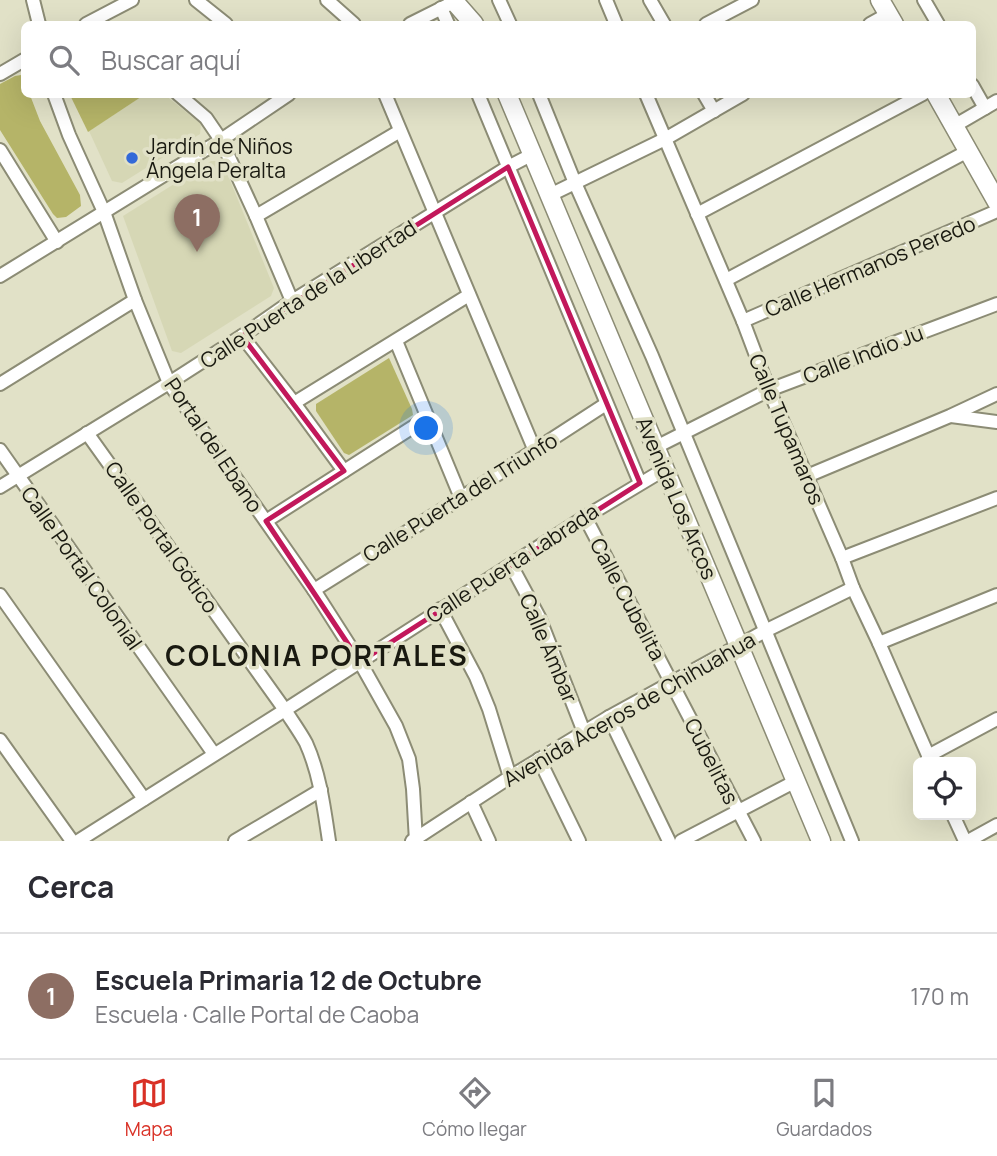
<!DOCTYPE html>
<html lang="es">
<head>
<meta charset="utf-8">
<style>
	:root { --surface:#fff; --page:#f7f7f7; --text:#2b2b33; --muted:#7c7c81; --line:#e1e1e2; --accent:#d93025 }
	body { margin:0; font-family:Manrope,sans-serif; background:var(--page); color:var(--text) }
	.controls { position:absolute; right:21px; bottom:21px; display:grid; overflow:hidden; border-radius:10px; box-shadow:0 7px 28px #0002 }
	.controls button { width:63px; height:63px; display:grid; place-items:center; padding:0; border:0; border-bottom:2px solid var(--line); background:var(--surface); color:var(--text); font:35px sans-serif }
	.you { position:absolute; left:427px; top:429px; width:24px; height:24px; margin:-18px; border:5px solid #fff; border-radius:50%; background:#1a73e8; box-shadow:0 0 0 10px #1a73e833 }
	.badge { display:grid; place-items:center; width:46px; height:46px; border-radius:50%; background:var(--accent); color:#fff; font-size:23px; font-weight:700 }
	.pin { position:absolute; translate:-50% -58px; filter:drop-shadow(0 2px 4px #0008) }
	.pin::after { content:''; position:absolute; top:37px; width:24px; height:21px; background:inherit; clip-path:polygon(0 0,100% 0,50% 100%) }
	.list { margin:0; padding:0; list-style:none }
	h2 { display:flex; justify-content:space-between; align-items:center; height:91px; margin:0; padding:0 28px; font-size:30px }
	h2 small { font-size:23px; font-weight:400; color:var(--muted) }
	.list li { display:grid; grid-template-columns:46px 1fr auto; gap:21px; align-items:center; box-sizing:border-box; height:126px; padding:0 28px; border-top:2px solid var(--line) }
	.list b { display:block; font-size:26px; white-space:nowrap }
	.list p { margin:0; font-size:23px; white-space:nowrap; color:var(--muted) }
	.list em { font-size:23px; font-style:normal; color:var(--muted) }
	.icon { flex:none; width:38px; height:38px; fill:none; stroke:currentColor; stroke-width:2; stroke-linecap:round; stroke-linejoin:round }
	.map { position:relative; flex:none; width:997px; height:841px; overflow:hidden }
	.search { position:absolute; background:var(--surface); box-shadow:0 7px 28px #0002; left:21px; right:21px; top:21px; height:77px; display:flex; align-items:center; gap:18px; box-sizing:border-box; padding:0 24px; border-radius:10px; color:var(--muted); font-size:26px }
	.sheet { height:217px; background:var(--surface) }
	nav { display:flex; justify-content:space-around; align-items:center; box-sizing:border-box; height:98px; border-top:2px solid var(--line); background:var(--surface); font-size:19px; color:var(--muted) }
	nav a { display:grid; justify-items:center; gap:4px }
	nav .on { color:var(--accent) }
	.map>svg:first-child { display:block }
	.built { fill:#d6d7b5 }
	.green { fill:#b5b468 }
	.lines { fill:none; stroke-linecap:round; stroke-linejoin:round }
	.street-casing { stroke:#8c8c75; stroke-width:16 }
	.secondary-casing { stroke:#8c8c75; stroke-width:21 }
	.street { stroke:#fff; stroke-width:12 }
	.secondary { stroke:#fff; stroke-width:18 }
	.marked { fill:none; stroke:#c2185b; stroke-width:5; stroke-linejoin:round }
	.poi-dot { fill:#3369d8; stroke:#e1e1c7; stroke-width:2.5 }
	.labels { text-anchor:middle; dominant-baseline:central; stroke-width:7; stroke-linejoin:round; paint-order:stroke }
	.poi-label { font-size:21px; fill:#191910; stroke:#e1e1c7; text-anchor:start }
	.street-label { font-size:21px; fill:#191910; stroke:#e1e1c7 }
	.district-label { font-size:28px; font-weight:bold; letter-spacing:2px; fill:#191910; stroke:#e1e1c7 }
</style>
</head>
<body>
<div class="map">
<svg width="997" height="841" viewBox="0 0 997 841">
	<rect width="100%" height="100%" fill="#e1e1c7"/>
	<g class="built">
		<path d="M144,95h21l36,29 -1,10 -78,49 -10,-2 -23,-50z"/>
		<path d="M211,161h9l5,7 49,120 -3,8 -90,57 -9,-2 -49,-135z"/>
	</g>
	<g class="green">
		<path d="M21,75l3,3v16l6,1 10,26 40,74 1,11 -15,11 -9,1 -4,-4 -53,-84v-46l15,-8z"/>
		<path d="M70,95v-1l74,1 -56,37z"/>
		<path d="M389,358l23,51 1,6 -64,40 -5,-2 -28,-42v-7z"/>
	</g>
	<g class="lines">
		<g class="street-casing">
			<g id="street">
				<path d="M33,0l6,24"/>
				<path d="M196,0l30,24"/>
				<path d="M327,0l27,24"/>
				<path d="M499,0l11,24"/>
				<path d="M606,0l10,24"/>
				<path d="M650,0l14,24"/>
				<path d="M924,0l14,24"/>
				<path d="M441,8l7,16"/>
				<path d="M86,24l46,-24"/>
				<path d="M410,24l48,-24"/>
				<path d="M706,24l46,-24"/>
				<path d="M870,24l18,-10"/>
				<path d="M0,74l24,-14"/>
				<path d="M972,85l13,23"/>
				<path d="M54,94l15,41 35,77 31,88 34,83 145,207 46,72 36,64 13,33 4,30 3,52"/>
				<path d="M178,94l28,24 15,22 35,76 36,85"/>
				<path d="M385,94l150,357"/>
				<path d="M478,94l162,389"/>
				<path d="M539,94l36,89 77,173 200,485"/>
				<path d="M646,94l97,227 26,69 73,168 11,30 26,55 52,119"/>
				<path d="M704,94l10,17"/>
				<path d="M954,126l43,-25"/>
				<path d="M0,150l57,92"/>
				<path d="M550,195l115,-56 78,-45"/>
				<path d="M697,214l226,-120"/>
				<path d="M256,216l144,-85"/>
				<path d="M0,276l221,-136 68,-46"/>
				<path d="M726,280l242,-129"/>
				<path d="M743,321l254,-110"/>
				<path d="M242,336l52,67 50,68"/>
				<path d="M396,341l65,157"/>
				<path d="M0,384l135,-84"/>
				<path d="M294,403l175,-108"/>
				<path d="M951,416l46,6"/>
				<path d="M87,433l198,277c7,11 15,22 21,33 14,31 18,65 23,98"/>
				<path d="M656,447l113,-57 228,-86"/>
				<path d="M0,450l214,304"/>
				<path d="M807,476l143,-60 47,-22"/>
				<path d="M0,487l169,-104 73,-47 50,-35 216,-134 25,-13"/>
				<path d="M585,517l169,324"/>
				<path d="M266,521l161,-103"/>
				<path d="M842,558l155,-60"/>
				<path d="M511,565l28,52 45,115"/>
				<path d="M314,590l147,-92 145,-94"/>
				<path d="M0,595l144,204"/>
				<path d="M440,609l36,68 13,32 21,68"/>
				<path d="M879,643l118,-48"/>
				<path d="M609,717l60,124"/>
				<path d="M0,740l72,101"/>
				<path d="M928,756l69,-37"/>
				<path d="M539,759l40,82"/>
				<path d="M471,802l18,39"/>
				<path d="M953,815l12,26"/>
				<path d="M78,841l207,-131 300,-193 80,-48"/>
				<path d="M235,841l86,-51"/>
				<path d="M412,841l98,-64 99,-60 156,-86 88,-43"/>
				<path d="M681,841l115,-60"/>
				<path d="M968,841l29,-16"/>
			</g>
		</g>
		<g class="secondary-casing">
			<g id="secondary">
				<path d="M453,0l21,24"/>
				<path d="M880,0l14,24"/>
				<path d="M507,94l314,747"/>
				<path d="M936,94l61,108"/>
			</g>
		</g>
		<use href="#street" class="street"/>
		<use href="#secondary" class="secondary"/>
	</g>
	<path class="marked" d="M508,167l132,316 -280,179 -94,-141 78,-50 -102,-135z"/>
	<circle class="poi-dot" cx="132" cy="158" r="7"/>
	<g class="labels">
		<g class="poi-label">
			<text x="146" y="146">Jardín de Niños<tspan x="146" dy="24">Ángela Peralta</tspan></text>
		</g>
		<g class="street-label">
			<text transform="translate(870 266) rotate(-23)">Calle Hermanos Peredo</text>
			<text transform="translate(308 294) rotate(-33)">Calle Puerta de la Libertad</text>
			<text transform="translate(863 354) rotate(-21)">Calle Indio Ju</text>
			<text transform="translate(787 429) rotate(67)">Calle Tupamaros</text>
			<text transform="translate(214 445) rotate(56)">Portal del Ebano</text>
			<text transform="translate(460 497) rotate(-32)">Calle Puerta del Triunfo</text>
			<text transform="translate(677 498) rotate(67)">Avenida Los Arcos</text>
			<text transform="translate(162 537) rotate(55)">Calle Portal Gótico</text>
			<text transform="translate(512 563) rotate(-33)">Calle Puerta Labrada</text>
			<text transform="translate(82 568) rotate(55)">Calle Portal Colonial</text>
			<text transform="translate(628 599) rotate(62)">Calle Cubelita</text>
			<text transform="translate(549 648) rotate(67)">Calle Ámbar</text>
			<text transform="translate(629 709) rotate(-30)">Avenida Aceros de Chihuahua</text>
			<text transform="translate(712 761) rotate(63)">Cubelitas</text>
		</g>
		<g class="district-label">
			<text x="317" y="655">COLONIA PORTALES</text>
		</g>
	</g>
</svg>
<div class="controls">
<button><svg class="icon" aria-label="locate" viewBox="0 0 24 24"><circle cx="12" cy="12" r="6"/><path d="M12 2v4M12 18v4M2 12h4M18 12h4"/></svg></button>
</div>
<div class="you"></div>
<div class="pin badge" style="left:197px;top:252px;background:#8d6e63">1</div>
<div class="search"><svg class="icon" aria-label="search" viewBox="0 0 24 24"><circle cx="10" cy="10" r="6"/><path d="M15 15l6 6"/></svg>Buscar aquí</div>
</div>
<section class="sheet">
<h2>Cerca<small></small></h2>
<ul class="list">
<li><span class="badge" style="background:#8d6e63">1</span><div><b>Escuela Primaria 12 de Octubre</b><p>Escuela · Calle Portal de Caoba</p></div><em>170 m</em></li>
</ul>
</section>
<nav>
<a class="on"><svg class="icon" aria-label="map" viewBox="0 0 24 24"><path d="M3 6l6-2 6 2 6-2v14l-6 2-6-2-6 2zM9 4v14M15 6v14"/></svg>Mapa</a>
<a><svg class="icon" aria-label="directions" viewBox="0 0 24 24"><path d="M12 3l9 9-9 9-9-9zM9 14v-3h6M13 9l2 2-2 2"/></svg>Cómo llegar</a>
<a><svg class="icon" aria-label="saved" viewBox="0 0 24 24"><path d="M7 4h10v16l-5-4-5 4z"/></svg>Guardados</a>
</nav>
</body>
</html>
